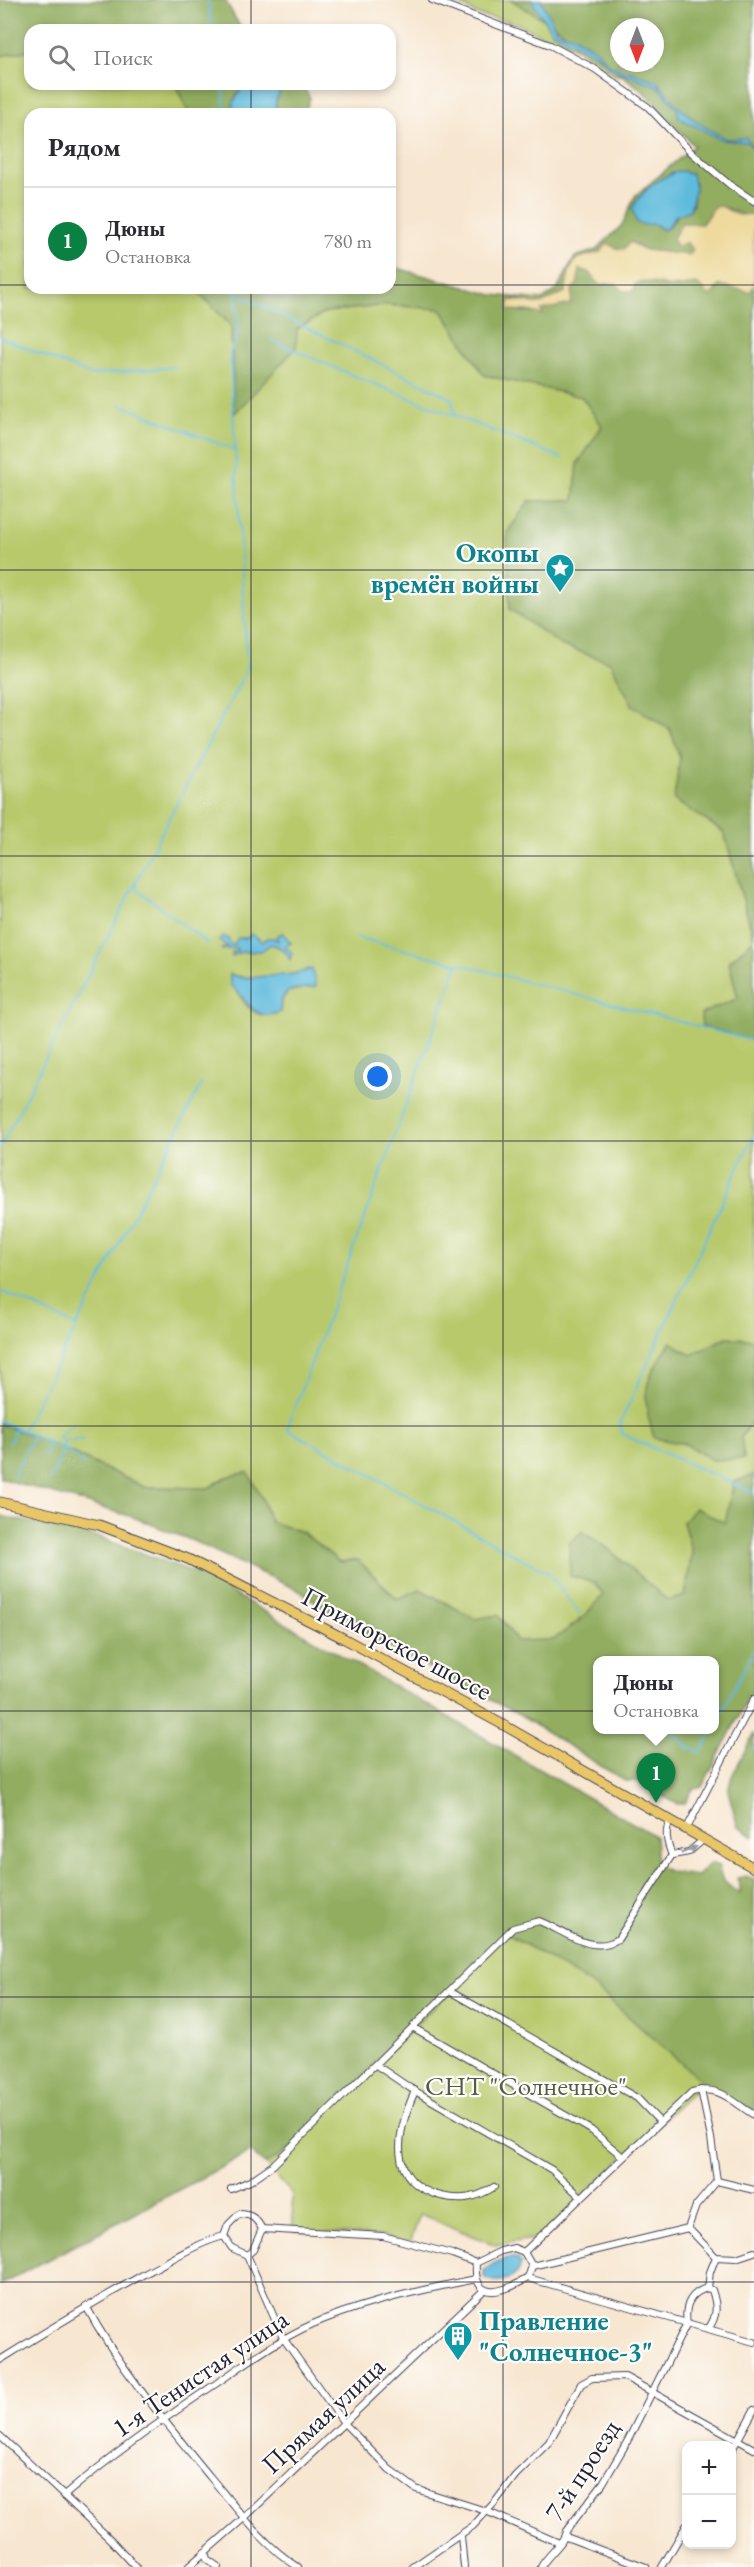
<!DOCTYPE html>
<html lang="ru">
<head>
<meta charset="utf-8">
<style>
	:root { --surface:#fff; --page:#f7f7f7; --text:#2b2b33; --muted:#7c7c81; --line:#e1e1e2; --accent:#0b8043 }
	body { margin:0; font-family:"EB Garamond",serif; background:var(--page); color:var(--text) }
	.controls { position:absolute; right:18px; bottom:18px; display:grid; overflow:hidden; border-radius:12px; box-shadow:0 3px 9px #0003 }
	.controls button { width:54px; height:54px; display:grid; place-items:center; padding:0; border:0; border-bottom:2px solid var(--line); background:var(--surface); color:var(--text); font:30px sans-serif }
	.compass { position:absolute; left:610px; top:18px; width:54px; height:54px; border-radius:50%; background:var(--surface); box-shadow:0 3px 9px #0003; rotate:180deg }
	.you { position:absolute; left:378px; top:1077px; width:21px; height:21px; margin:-15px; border:4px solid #fff; border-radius:50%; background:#1a73e8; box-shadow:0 0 0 9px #1a73e833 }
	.badge { display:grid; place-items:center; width:39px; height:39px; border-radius:50%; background:var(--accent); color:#fff; font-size:20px; font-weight:700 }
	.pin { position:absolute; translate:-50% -50px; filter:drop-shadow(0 2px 3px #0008) }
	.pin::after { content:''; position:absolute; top:32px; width:21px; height:18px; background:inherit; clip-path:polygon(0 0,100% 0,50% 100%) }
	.popup { position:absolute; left:593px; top:1656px; width:126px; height:78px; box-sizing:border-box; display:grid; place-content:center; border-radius:12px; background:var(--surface); filter:drop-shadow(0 2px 4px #0005); font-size:20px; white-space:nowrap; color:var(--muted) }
	.popup b { font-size:22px; color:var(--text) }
	.popup::after { content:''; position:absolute; left:50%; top:100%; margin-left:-12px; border:12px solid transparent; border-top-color:var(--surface) }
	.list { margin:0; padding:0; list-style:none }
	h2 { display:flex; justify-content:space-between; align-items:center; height:78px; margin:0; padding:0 24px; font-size:26px }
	h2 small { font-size:20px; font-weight:400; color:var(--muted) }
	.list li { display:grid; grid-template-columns:39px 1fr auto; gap:18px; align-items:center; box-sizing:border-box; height:108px; padding:0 24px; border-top:2px solid var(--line) }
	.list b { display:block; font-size:22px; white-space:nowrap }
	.list p { margin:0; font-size:20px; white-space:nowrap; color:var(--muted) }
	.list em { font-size:20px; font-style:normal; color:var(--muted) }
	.icon { flex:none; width:33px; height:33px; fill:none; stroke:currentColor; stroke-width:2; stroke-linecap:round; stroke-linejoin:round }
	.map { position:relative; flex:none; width:754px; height:2567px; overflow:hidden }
	.search { position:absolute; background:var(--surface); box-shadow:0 3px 9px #0003; left:24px; top:24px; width:372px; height:66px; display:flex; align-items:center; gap:15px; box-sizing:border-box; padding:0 21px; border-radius:18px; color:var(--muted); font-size:22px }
	.panel { position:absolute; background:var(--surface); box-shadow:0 3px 9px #0003; left:24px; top:108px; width:372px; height:186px; border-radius:18px }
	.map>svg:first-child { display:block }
	.green { fill:#b8c96c; stroke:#6d7654; stroke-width:1.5; fill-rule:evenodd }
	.forest { fill:#92ad60; stroke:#5a684e; stroke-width:1.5; fill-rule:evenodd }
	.sand { fill:#eeda9e; stroke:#887e6c; stroke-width:1.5 }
	.water { fill:#5fbbdd; stroke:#406e8c; stroke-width:1.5 }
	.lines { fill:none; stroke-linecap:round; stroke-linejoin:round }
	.stream { stroke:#5fbbdd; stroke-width:2 }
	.minor-casing { stroke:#423f51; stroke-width:8 }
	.primary-casing { stroke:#423f51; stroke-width:11 }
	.minor { stroke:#fff; stroke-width:6 }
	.primary { stroke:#e9c769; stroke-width:9 }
	.oneway { fill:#9c9ca7 }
	.grid { fill:none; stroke:#22223b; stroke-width:1.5; stroke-opacity:0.55 }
	.labels { text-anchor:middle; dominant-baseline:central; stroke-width:4.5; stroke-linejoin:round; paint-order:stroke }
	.culture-label { font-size:27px; font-weight:bold; fill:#0d838f; stroke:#fdfcf7; text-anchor:end }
	.street-label { font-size:27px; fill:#22223b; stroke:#fdfcf7 }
	.park-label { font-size:27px; fill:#565c4c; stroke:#fdfcf7 }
</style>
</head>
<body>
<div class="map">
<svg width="754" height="2567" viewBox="0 0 754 2567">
	<rect width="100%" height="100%" fill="#fdfcf7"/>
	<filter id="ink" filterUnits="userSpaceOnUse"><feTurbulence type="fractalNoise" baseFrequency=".0167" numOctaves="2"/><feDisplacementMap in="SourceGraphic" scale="12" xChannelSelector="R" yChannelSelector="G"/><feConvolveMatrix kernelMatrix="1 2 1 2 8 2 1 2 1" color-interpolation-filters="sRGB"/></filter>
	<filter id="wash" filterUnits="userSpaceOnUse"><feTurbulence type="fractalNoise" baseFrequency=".008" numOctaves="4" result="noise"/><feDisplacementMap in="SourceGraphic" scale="24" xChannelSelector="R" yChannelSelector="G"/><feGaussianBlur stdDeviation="1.35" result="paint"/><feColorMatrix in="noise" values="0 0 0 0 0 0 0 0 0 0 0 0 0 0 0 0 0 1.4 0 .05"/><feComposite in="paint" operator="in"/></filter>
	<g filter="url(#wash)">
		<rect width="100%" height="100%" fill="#f7e6d0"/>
		<g class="green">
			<path d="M454,0h77l21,32 47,24 11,12 16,8 -12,-1 -34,-25 -17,-8 -18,-5 -31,-15 -36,-7z"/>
			<path d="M30,50v34h145l14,30h-159v174h165l36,38 3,87 63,-84 29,-17 61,-7 54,4 43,66 98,22 21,29 -25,37 -4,37 -45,1 32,144 49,17 23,44 37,23 10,29 -6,42 50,32 30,107 -25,23 9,36 -36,28 52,15v299l-27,-3 -36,19 -37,82 32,6 26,16 29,-23 11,-17 2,55 -20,7 -9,41 -42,-1 9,30 -7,44 -17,5 -63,-55 -10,37 8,12 -20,23 -30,22 -36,1 -19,-26 -23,4 -55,-30 -23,10 -39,-39 -18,2 -38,-30 -32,-10 -8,-24 -36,-21 -17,11 -65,-1 -91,-43 -53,-20v-1368zM282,933l9,10 -6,3 5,13c-5,-9 -10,-12 -19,-15l-10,7 -20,1 -7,3 3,-7 -14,2 5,-4 -2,-2 8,1 4,-7h20l4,5 5,-5 10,3v-4zM308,969l2,18 -23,5 -6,10 -1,10c-27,13 -43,-16 -50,-38 13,6 65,3 78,-5z"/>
			<path d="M508,1934l87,53 111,98 -14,7 -154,146 -43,7 -75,-31 -10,29 -27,-7 -90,-5 -1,-37 -27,-30 25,-15z"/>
		</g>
		<g class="forest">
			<path d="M0,0h225l17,30h-212v20l-30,6z"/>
			<path d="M511,0h243v214c-17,4 -26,-10 -40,-7l-12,17h-9l-7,18 7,7 -4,6 -44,-5 -15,-8 -5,7 -9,-1 -40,11 -7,12 -4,21 -24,12 -27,-5 -5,11 34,4 -2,-4 30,-6 1,-15 7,-20 10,3 11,13 10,-3 9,3 16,-1 7,-3 30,6 25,-3 19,7 4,-6 30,7 4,-6v755l-52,-15 -1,-12 37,-16 -9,-36 25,-23 -30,-107 -50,-32 6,-42 -10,-29 -37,-23 -23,-44 -49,-17 -51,-36 -3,-76 22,-32 45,-1 4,-36 24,-38 -20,-29 -98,-22 -43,-66 -54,-4 -61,7 -29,17 -1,19 -62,66 -3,-88 -36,-38h195v-32l7,12 96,27 49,5 15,-10 18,-33 21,-7 26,-25 13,-29 59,-50 -52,-56 -84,-62zM619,27h36v36h-36zM682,171l13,12 -2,21 -4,7 -9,1 -12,16 -6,2 -8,-7 -10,-32 29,-19z"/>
			<path d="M175,84h69l-8,11 -3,19h-44z"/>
			<path d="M284,84h18l8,14 -6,16h-21l-7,-6v-8z"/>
			<path d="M727,1337l27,3v82l-2,-1 -11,16 3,22 -32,1 -26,-16 -32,-6c-14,-47 -10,-57 17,-96l20,13z"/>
			<path d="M0,1424l53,20 91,43 65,1 17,-11 22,-5 14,26 8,24 32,10 38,30 18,-2 39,39 23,-10 55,30 23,-4 19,26 36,-1 30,-22 20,-23 -8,-12 -25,-7 -1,-33 13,-11 23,14 63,55 17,-5 7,-44 -9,-30 12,-14 30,15 9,-41 20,-7v212l-52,100 -9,2 -8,14 -8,1 -40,-23h-12l-109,-68 -166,-86 -48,-35 -109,-51 -60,-24 -133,-39zM714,1660v70h-116v-70z"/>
			<path d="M0,1516l99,21 102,38 454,261 2,30 13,6 27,4 13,-13 9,3c1,15 9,20 21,28v-8l-3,-8 10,-2 7,4v234l-48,-29 -111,-98 -87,-53 -218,215 -25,15 -15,-12 -250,133z"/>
			<path d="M754,1733v104l-16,-10 -10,-36 4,-15z"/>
		</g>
		<path class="sand" d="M721,206l17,9 16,-1v72l-4,6 -30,-7 -10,11 -13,-12 -25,3 -30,-6 -7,3 -1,7h-11c-6,-9 -12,-9 -23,-6l-11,-13 -9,-3 -3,16 -5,4 -1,15 -30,6 2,5 -14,-4 -21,-1 2,-10 31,4 24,-12 4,-21 7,-12 24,-7 8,-9 8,5 8,1 6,-7 15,8 44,5 4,-5 -7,-8 -7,5 -4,-2 -2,-7 9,-15 20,1 12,-17z"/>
		<g class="water">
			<path d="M531,0h10l16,31 15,4 24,15 14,15 47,16 20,24 21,18 28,16 21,-1 7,11 -7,-7 -25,-2 -43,-22 -1,-8 -20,-24 -48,-18 -12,-12 -46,-24z"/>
			<path d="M244,84h40l-8,16v8l7,6h-14l-1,-3h-9v3h-26v-11z"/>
			<path d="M684,171l4,3 4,-1 3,17 -5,20 -15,6 -10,14 -11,-6 -10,1 -7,-2 -5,-14c9,-16 23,-29 40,-35v-2z"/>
			<path d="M283,933l8,10 -6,3 7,7 -2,7c-4,-10 -9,-13 -19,-16l-10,7 -20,1 -9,4v-4l5,-1v-3l-16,1 6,-3 -8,-6 4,-3 5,1 2,6 4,1 4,-7h9l4,-4 7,4 4,5 5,-5h6l5,3 -2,-5z"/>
			<path d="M312,969l4,18c-18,4 -36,-3 -36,25 -20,9 -29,-3 -40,-18 -4,-4 -7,-6 -10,-10v-10l12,4 53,-4z"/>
			<path d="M509,2258h8l4,5c0,15 -26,24 -37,14v-6c8,-8 15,-11 25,-13z"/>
		</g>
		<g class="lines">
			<g class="stream">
				<path d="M208,0c1,10 2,20 4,30"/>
				<path d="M223,84l2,30"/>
				<path d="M236,293l215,105 4,17"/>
				<path d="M0,337l91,38 84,-8"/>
				<path d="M271,340l76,33 215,85"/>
				<path d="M119,404l115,46"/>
				<path d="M356,937l398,104"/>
				<path d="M208,944l-71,-55 -1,-7 111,-213 -17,-316 8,-22 -2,-43"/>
				<path d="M458,963l-171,466 263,145 30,41"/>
				<path d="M754,1134l-134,289 2,11 132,59"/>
				<path d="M0,1148l136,-266"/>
				<path d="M3,1292l73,34"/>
				<path d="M0,1421l64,28 20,15"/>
				<path d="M23,1430l179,-347"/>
				<path d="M64,1442l-6,-5 16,-14"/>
				<path d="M9,1443l7,-16"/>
				<path d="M62,1448l2,-6 20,-3"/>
				<path d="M44,1454l6,-12"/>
				<path d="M14,1475l19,-40"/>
				<path d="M50,1481l14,-32"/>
				<path d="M714,1726l40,-76"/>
				<path d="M670,1730l18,17 13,5 12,-22"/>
				<path d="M754,1749v-1"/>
			</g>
		</g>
	</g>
	<g filter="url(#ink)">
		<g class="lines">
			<g class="minor-casing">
				<g id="minor">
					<path d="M432,0l118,45 45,24 53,38 44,46 38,32 24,16"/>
					<path d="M670,1821c-6,11 -3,23 2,34"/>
					<path d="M686,1830l68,-131"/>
					<path d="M672,1855l17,-3 14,-12"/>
					<path d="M451,1992l186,106 23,24"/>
					<path d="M414,2028l177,102 32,27"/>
					<path d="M376,2065l34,23 142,82 29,27"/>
					<path d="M701,2090l10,48 6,43"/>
					<path d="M415,2091c-18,40 -30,91 26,105 20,5 36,2 53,-9"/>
					<path d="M231,2189l19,-8 23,-16 240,-237 26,-7c24,9 53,35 79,18l54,-84"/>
					<path d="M754,2190l-37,-9 -21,25 -8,22 28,29 20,1 18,-6"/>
					<path d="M239,2214c12,0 17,4 23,15l-9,21 -6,5 -15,-7 -8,-12 4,-11z"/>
					<path d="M262,2229l121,7 69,18 24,9"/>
					<path d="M514,2248l10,4 8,14 -4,12c-24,14 -55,26 -52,-15l25,-12z"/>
					<path d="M524,2252l168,-160c29,-7 39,9 62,23"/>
					<path d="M247,2255l36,83 61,85 45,46 27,20 70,22 73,32"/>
					<path d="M532,2266l156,-38"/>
					<path d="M528,2278l226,64"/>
					<path d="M86,2306c34,63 80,117 125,172 26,31 52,67 87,89"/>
					<path d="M708,2329c10,-13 9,-24 4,-39l-4,-2 2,-16 6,-15"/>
					<path d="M0,2360c48,-30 96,-59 146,-87 25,-13 51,-30 78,-37"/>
					<path d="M0,2436l111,104 25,27"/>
					<path d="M732,2450l22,-40"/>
					<path d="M64,2496c46,-40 97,-75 147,-109 37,-25 72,-52 114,-68 48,-19 101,-30 151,-40"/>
					<path d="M461,2536l3,31"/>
					<path d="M566,2537l80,30"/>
					<path d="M205,2552l2,7 11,8"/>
					<path d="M188,2567l56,-49 240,-228"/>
					<path d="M413,2567l60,-41 23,-25 19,-25 34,-34 32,-58 11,-6 33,-1 129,72"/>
					<path d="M541,2567c6,-12 24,-24 25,-36l37,-48 24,-41 60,-119c-3,-18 4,-31 21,-35"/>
					<path d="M662,2567l24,-41"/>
				</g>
			</g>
			<g class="primary-casing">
				<path id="primary" d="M0,1502l99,23 89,34 155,79 164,89 247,141"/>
			</g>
			<use href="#minor" class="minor"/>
			<use href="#primary" class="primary"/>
		</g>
		<defs><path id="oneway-solid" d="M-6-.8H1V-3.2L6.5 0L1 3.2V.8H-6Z" transform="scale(1.5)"/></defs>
		<use class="oneway" href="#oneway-solid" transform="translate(689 1850) rotate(-24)"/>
	</g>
	<path class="grid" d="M251,0v30M503,0v2567M251,84v30M0,285h30M390,285h364M251,288v2279M0,570h754M0,856h754M0,1141h754M0,1426h754M0,1711h754M0,1997h754M0,2282h754"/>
	<defs>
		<g id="sight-pin" transform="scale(1.5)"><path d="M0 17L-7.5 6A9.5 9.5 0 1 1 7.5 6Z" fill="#0f9aa8" stroke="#fdfcf7"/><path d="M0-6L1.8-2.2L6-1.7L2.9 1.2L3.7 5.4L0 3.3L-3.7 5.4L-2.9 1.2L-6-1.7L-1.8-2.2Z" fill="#fff"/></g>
		<g id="building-pin" transform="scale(1.5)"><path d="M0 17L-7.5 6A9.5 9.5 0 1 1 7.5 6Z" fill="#0f9aa8" stroke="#fdfcf7"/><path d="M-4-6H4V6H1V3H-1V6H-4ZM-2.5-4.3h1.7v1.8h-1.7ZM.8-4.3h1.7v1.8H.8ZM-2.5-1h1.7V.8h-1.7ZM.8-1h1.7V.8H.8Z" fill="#fff"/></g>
	</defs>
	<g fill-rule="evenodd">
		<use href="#sight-pin" x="560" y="568"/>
		<use href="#building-pin" x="458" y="2336"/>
	</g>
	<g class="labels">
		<g class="culture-label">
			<text x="539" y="552">Окопы<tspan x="539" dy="31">времён войны</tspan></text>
			<text x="479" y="2320" text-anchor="start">Правление<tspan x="479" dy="31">"Солнечное-3"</tspan></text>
		</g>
		<g class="street-label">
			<text transform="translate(397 1643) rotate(28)">Приморское шоссе</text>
			<text transform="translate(200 2373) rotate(-34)">1-я Тенистая улица</text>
			<text transform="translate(323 2415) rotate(-43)">Прямая улица</text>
			<text transform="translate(582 2470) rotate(-57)">7-й проезд</text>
		</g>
		<g class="park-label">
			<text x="526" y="2085">СНТ "Солнечное"</text>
		</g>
	</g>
</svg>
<div class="controls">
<button>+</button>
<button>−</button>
</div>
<svg class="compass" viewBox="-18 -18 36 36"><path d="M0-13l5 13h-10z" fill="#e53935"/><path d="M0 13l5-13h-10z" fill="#7c7c81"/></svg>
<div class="you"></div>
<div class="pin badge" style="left:656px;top:1803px">1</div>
<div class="popup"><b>Дюны</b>Остановка</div>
<div class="search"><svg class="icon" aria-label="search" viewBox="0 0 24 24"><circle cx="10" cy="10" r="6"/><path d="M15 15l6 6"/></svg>Поиск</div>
<section class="panel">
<h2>Рядом<small></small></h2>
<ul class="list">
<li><span class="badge">1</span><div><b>Дюны</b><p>Остановка</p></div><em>780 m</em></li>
</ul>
</section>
</div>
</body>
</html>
